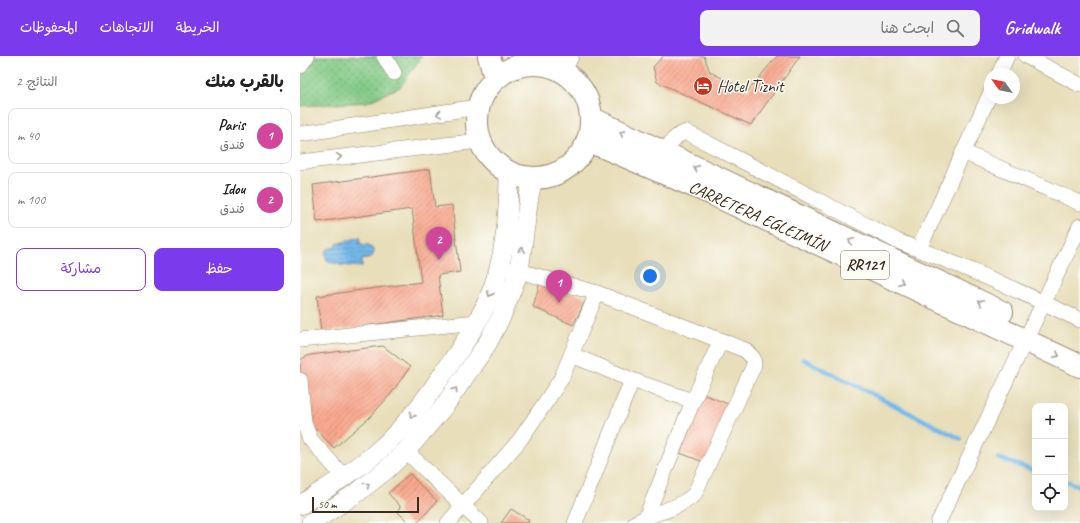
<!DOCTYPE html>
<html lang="ar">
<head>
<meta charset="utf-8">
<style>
	:root { --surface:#fff; --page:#f2f2f2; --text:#222; --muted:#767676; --line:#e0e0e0; --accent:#7c3aed }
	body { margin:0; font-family:Caveat,"Playpen Sans Arabic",sans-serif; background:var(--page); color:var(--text); direction:rtl }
	.controls { position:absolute; right:12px; bottom:12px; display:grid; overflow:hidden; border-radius:8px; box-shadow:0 4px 16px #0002 }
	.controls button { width:36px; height:36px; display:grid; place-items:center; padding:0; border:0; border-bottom:1px solid var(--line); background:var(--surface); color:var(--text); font:20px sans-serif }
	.compass { position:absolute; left:684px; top:12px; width:36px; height:36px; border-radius:50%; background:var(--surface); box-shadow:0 4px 16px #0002; rotate:303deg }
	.scale { position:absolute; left:12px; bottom:10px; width:107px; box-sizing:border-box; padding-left:4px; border:2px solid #3b2a1e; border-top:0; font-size:11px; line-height:14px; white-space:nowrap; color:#3b2a1e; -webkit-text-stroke:3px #fdfcf7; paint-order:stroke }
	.you { position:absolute; left:350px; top:220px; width:14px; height:14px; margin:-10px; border:3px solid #fff; border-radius:50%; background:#1a73e8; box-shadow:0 0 0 6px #1a73e833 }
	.badge { display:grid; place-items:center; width:26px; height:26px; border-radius:50%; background:var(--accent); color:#fff; font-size:13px; font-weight:700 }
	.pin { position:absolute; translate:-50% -33px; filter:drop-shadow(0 1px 2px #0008) }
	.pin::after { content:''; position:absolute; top:21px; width:14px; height:12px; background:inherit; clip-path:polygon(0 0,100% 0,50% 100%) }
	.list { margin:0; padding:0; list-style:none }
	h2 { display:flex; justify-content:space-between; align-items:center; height:52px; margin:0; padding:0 16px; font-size:17px }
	h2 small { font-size:13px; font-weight:400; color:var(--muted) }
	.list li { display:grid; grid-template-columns:26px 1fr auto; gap:12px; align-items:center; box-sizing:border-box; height:56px; margin:0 8px 8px; padding:0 8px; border:1px solid var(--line); border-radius:8px }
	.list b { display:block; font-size:15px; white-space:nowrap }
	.list p { margin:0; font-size:13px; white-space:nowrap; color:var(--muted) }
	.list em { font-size:13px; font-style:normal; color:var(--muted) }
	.actions { display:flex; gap:8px; padding:12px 16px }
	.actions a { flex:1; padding:9px 0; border:1px solid var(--accent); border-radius:8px; text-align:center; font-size:14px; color:var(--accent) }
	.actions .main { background:var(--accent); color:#fff }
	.icon { flex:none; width:22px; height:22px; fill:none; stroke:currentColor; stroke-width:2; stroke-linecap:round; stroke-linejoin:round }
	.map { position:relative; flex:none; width:780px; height:467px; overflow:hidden; direction:ltr }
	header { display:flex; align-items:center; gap:24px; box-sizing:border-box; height:56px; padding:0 20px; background:var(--accent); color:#fff }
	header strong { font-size:19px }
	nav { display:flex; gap:22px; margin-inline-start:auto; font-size:14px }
	.search { width:280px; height:36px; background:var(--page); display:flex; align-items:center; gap:10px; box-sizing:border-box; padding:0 14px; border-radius:8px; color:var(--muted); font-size:15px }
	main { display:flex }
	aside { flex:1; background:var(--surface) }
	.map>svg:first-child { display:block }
	.park { fill:url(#park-dots); stroke:#5e7a52 }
	.water { fill:url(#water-rules); stroke:#577284 }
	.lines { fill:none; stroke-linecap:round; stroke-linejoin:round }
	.stream { stroke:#73baeb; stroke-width:4.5 }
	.building { fill:url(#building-hatch) }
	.minor-casing { stroke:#92846c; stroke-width:16 }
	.major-casing { stroke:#92846c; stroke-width:20 }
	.highway-casing { stroke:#92846c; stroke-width:24 }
	.minor { stroke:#fff; stroke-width:15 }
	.major { stroke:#fff; stroke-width:19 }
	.highway { stroke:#fff; stroke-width:22 }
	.oneway { stroke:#a79f9a }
	.labels { text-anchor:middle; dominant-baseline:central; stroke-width:3; stroke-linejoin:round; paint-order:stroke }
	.shield { fill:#fdfcf7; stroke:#75695f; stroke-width:1 }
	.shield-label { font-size:16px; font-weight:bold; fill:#3b2a1e }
	.poi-label { font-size:17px; fill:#3b2a1e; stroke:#fdfcf7; text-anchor:start }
	.street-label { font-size:17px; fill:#3b2a1e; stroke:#fdfcf7 }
</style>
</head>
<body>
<header>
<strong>Gridwalk</strong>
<div class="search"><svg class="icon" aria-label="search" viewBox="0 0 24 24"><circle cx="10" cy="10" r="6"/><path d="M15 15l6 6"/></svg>ابحث هنا</div>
<nav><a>الخريطة</a><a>الاتجاهات</a><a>المحفوظات</a></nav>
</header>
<main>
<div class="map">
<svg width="780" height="467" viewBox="0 0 780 467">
	<defs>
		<pattern id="park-dots" width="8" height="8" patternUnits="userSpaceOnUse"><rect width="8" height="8" fill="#82c985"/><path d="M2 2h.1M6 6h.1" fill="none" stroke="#6ca36c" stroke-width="1.8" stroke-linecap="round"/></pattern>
		<pattern id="water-rules" width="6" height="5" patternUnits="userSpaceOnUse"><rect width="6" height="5" fill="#73baeb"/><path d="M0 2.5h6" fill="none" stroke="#6097be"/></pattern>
		<pattern id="building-hatch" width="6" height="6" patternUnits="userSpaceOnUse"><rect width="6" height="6" fill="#f9a88f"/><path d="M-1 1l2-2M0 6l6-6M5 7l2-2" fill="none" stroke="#cb8974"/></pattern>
	</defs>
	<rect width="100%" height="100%" fill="#fdfcf7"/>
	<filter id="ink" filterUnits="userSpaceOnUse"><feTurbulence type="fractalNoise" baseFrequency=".025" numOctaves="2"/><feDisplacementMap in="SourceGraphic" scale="8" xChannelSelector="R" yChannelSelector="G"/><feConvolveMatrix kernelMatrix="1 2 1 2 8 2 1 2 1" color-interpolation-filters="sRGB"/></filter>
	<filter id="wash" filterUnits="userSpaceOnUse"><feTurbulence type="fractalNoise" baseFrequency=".012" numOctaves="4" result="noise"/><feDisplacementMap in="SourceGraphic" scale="16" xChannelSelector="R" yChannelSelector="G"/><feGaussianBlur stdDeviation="0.9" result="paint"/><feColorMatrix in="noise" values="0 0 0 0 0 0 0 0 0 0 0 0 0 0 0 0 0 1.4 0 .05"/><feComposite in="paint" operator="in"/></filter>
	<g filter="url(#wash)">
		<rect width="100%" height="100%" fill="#e8deba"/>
		<path class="park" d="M0,0h122l-22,31 -33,15 -67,4z"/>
		<path class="water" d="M60,181v7l9,1 5,6c-1,7 -5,9 -12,8v8l-23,-2 -2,-2h-5l-5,-3 -2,-6 3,-5 8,-2 1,-3z"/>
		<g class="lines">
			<g class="stream">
				<path d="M503,303l158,80"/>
				<path d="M698,402l37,13"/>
				<path d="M765,425l15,5"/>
			</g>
		</g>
		<g id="blocks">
			<g class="building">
				<path d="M363,0h41l6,16 38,19 29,-35h23l-49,69 -94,-43 -4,-15z"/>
				<path d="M130,113l5,38 17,-2 8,67 -22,3 5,40 -122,17 -4,-36 104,-14 -9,-73 -95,13 -4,-37z"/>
				<path d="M240,226l47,16 -14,27 -40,-18z"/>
				<path d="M83,290l27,21 -20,28 -21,23 -35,30 -23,-23 -11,-53v-11l3,-3 7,-3z"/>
				<path d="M403,338l25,10 -22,59 -26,-10z"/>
				<path d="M110,418l12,13 15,14 -20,22h-8l-11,-11 2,-6 -12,-13z"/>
				<path d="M211,453l18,11 -1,3h-27z"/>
			</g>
		</g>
	</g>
	<g filter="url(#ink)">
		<use href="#blocks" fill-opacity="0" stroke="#92846c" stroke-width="1"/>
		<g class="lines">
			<g class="minor-casing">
				<g id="minor">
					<path d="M84,0l10,17"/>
					<path d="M726,0l54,29"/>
					<path d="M0,10l7,-10"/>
					<path d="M699,18l8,-18"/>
					<path d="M0,78l178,-27"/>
					<path d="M663,96l117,51"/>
					<path d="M365,97c5,-10 9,-17 21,-21l211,109c62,23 123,50 183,79"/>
					<path d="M0,106l179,-21"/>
					<path d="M619,193l71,-155"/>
					<path d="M199,212l20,3 78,22 148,57 8,8 1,7 -60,130c-19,16 -38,16 -59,28"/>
					<path d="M0,284l177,-18"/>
					<path d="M272,299l60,25 61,21"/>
					<path d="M0,324l4,43 6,16 34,38"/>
					<path d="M106,395l75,72"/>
					<path d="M346,461l47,-116 28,-61"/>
					<path d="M148,467l71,-82 20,-29 22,-33 36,-86"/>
					<path d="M275,467l57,-143"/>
					<path d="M638,467l142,-297"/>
				</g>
			</g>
			<g class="major-casing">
				<g id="major">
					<path d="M243,8l8,-8"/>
					<path d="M262,15l7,-15"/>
					<path d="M0,449c27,-17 54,-33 77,-53 31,-27 54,-60 77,-94 15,-22 30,-45 39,-71 13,-35 16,-76 16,-113"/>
					<path d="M11,467l47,-31 29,-23 19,-18 39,-46 42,-61 14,-27 18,-46 10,-75 4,-17"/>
				</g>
			</g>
			<g class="highway-casing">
				<g id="highway">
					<path d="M189,0l6,22"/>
					<circle cx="234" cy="65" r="57"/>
					<path d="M291,62l411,194"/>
					<path d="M287,86l14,4 111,48 368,172"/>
				</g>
			</g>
			<use href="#minor" class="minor"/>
			<use href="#major" class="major"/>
			<use href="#highway" class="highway"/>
		</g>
		<defs><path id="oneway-chevron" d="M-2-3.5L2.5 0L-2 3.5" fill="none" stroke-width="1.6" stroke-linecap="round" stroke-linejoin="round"/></defs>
		<g class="oneway">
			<use href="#oneway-chevron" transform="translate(139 58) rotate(171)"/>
			<use href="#oneway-chevron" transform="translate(322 77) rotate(-155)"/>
			<use href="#oneway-chevron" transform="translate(39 101) rotate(-7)"/>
			<use href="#oneway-chevron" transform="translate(396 112) rotate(-155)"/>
			<use href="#oneway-chevron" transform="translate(551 185) rotate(-155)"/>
			<use href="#oneway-chevron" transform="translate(222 194) rotate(-83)"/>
			<use href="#oneway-chevron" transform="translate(601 226) rotate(25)"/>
			<use href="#oneway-chevron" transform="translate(190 238) rotate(112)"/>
			<use href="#oneway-chevron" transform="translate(681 246) rotate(-155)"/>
			<use href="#oneway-chevron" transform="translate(757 299) rotate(26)"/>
			<use href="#oneway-chevron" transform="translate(155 334) rotate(-55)"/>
			<use href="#oneway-chevron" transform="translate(112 359) rotate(129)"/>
			<use href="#oneway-chevron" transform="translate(67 429) rotate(-38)"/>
		</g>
	</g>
	<defs>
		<g id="hotel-disc" transform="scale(1)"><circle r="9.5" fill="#c8321e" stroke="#fdfcf7"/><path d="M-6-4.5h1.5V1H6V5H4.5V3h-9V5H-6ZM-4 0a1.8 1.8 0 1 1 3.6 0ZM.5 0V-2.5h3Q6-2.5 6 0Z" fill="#fff"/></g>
	</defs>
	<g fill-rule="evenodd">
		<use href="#hotel-disc" x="403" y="30"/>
	</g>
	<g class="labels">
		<rect class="shield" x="541" y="195" width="48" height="28" rx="3"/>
		<g class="shield-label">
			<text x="565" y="209">RR121</text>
		</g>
		<g class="poi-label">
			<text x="417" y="30">Hotel Tiznit</text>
		</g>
		<g class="street-label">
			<text transform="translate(458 160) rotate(24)">CARRETERA EGLEIMÍN</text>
		</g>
	</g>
</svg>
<div class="controls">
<button>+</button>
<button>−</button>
<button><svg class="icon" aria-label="locate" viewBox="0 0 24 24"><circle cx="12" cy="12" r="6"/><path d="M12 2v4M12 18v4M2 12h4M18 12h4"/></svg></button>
</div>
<svg class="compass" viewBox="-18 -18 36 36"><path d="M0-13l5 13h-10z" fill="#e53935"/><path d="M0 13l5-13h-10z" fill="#767676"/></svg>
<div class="scale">50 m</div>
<div class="you"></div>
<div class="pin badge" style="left:259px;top:247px;background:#d1479c">1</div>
<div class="pin badge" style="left:139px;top:204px;background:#d1479c">2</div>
</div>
<aside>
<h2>بالقرب منك<small>النتائج: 2</small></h2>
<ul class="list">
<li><span class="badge" style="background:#d1479c">1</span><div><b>Paris</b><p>فندق</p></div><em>40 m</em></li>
<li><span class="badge" style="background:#d1479c">2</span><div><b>Idou</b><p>فندق</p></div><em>100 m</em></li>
</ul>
<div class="actions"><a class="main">حفظ</a><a>مشاركة</a></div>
</aside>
</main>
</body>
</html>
